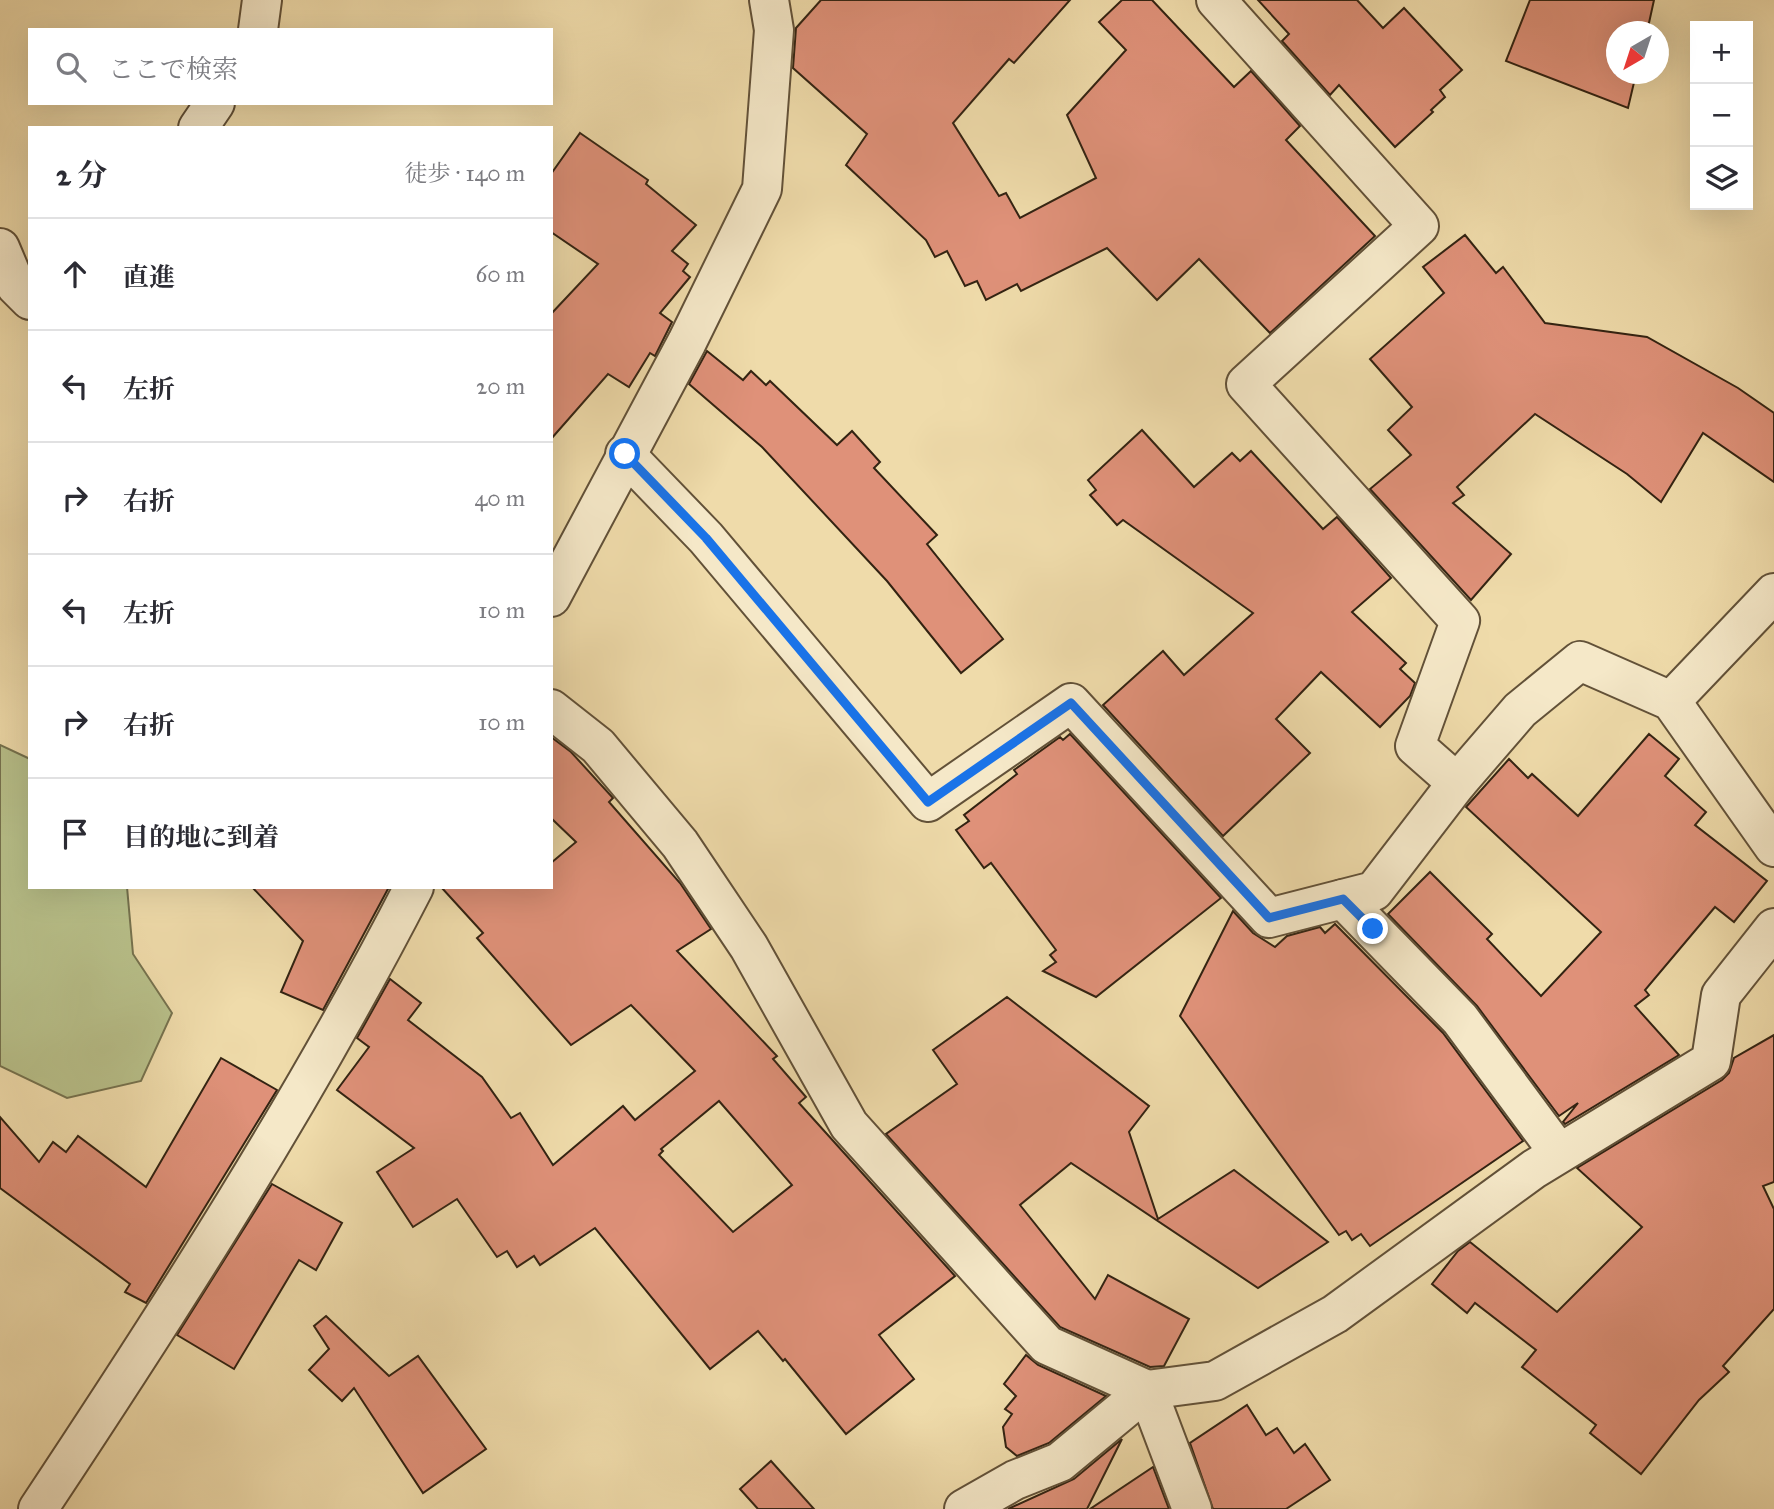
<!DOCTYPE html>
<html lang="ja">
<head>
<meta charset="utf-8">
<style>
	:root { --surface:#fff; --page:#f2f2f3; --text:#2b2b33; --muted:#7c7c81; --line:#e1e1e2 }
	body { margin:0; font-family:"IM FELL Great Primer","Noto Serif JP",serif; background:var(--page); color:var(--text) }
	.controls { position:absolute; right:21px; top:21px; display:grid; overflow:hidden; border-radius:0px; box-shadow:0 7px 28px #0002 }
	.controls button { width:63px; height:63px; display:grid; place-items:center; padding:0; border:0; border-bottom:2px solid var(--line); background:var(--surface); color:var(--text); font:35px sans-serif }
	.compass { position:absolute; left:1606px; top:21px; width:63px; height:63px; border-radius:50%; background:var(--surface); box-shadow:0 7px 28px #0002; rotate:219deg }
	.stop { position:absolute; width:21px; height:21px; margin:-16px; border:5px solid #1a73e8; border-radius:50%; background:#fff }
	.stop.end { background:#1a73e8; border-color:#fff; box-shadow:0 2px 7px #0008 }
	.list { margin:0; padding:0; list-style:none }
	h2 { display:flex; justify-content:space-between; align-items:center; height:91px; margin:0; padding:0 28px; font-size:30px }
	h2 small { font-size:23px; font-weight:400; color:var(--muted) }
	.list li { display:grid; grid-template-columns:46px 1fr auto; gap:21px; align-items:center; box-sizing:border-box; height:112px; padding:0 28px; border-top:2px solid var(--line) }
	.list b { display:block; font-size:26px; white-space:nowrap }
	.list em { font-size:23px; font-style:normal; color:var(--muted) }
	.icon { flex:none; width:38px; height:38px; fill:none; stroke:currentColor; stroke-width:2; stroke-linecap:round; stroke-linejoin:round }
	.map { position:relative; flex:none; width:1774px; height:1509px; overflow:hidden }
	.search { position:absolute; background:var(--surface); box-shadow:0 7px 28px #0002; left:28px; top:28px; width:525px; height:77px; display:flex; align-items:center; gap:18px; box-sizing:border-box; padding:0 24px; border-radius:0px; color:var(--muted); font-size:26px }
	.panel { position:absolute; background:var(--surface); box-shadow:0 7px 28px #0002; left:28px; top:126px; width:525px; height:763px; border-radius:0px }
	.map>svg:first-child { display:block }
	.green { fill:#b8c08a; stroke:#76724e; stroke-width:2 }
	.building { fill:#df9179; stroke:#332312; stroke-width:2; fill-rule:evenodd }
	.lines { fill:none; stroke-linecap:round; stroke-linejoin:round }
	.street-casing { stroke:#625138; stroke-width:42 }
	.street { stroke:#f5e8c8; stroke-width:38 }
	.route { stroke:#1a73e8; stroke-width:9 }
</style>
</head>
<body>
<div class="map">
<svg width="1774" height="1509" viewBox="0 0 1774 1509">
	<rect width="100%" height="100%" fill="#efdbaa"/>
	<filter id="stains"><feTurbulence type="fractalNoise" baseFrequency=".00286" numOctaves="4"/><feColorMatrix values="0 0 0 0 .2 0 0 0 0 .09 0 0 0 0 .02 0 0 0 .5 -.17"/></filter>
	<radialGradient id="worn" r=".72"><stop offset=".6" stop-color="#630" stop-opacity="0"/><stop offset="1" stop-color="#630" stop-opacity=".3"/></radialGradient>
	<path class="green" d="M0,745l30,14v128h97l6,67 39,59 -31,68 -74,17 -67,-32z"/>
	<g class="building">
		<path d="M821,0h249l-56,63 -5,-4 -56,64 46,73 7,-3 14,25 76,-40 -29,-63 59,-65 -27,-28 23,-22h30l82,87 17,-16 49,55 -14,14 89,96 -105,97 -71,-74 -42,41 -50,-52 -86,43 -4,-7 -31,16 -9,-19 -12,5 -18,-35 -12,6 -9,-17 -80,-75 21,-31 -74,-66 3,-40z"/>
		<path d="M1258,0h99l26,28 21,-20 58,62 -22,20 5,7 -14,13 2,2 -38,35 -56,-62 -9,10 -48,-54 7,-7z"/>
		<path d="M1530,0h124l-7,32h-31v42h20l-8,34 -122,-47z"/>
		<path d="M580,133l68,47 -2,4 50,41 -24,26 16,13 -5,7 7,6 -30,36 12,9 -17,34 -5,-3 -21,34 -21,-13 -57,65v-125l47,-50 -47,-32v-58z"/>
		<path d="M1465,235l31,38 7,-6 42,56 102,14 91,51 36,25v69l-71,-49 -42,69 -34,-28 -92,-60 -78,73 7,8 -11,8 58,51 -40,46 -101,-111 41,-34 -23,-25 24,-23 -42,-48 74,-66 -21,-26z"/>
		<path d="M707,351l36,29 8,-9 15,14 4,-4 67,64 15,-14 28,31 -6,6 63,67 -10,9 76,95 -42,34 -74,-92 -125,-134 -73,-63z"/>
		<path d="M1142,430l52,57 38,-34 8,8 11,-10 72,78 14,-12 54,61 -39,34 54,51 -6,6 15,14 -5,13 -30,31 -59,-55 -45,47 34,34 -87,83 -120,-131 60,-54 21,24 69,-62 -130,-93 -6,5 -27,-30 6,-5 -8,-10z"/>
		<path d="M1070,734l151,164 -125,99 -53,-26 13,-9 -6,-7 6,-5 -65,-87 -7,5 -28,-38 13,-9 -5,-6 53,-41 -3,-4 46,-33 3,3z"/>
		<path d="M1649,734l30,25 -14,17 41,36 -11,13 72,56 -33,41 -19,-15 -70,83 4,5 -14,11 44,49 -114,69 -2,-2 15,-19 -19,13 -82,-110 -89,-92 42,-42 62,62 -5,5 54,57 60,-64 -135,-125 43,-48 19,19 4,-4 46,42z"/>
		<path d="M551,737l20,15 42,46 -4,4 71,81 31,46 -34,22 100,105 -4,3 33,38 -7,6 156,173 -76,59 35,44 -68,55 -61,-75 -2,2 -25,-30 -48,38 -115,-141 -55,37 -6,-9 -17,11 -10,-16 -10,6 -40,-58 -44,28 -36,-55 37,-24 -77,-58 32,-43 -12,-9 33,-59 31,24 -13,17 74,57 29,41 9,-5 33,52 70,-59 12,14 60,-49 -64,-66 -60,40 -94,-107 6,-5 -42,-46h110v-24l25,-21 -25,-24zM719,1101l73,84 -59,47 -74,-77 4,-4 -2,-2z"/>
		<path d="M252,887h137l-66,123 -42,-18 22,-51z"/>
		<path d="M1233,911l20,22 22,14 12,-11 33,-9 5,6 10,-9 108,109 80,108 -153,105 -9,-12 -9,6 -6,-9 -7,4 -159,-219z"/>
		<path d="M1007,997l142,109 -20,26 29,87 76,-49 94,72 -70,46 -187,-125 -51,42 75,94 13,-24 81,44 -25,47 -14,1 -90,-40 -174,-193 71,-50 -24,-34z"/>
		<path d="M1774,1035v147l-11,4 11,23v100l-51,57 6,6 -30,28 -58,74 -51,-41 6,-8 -74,-58 14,-17 -61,-47 -8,10 -35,-29 26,-33 12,-9 87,70 85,-85 -65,-59 145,-88 7,-7 5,-15z"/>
		<path d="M221,1058l56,32 -131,213 -21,-11 5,-8 -130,-96v-71l39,45 14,-20 13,10 12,-16 68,51z"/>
		<path d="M272,1184l70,39 -26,47 -17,-10 -65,109 -57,-34z"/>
		<path d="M326,1316l63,60 29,-20 68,93 -63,44 -69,-105 -12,13 -33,-31 20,-21 -15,-23z"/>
		<path d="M1026,1355l12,10 68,31 -57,47 -32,13 -11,-9 -3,-20 9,-13 -7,-5 11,-13 -12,-12z"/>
		<path d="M1247,1405l19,30 11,-7 17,25 11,-9 25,36 -44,29h-73l-23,-66z"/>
		<path d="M1122,1439l-35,70h-79l66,-30z"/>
		<path d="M771,1461l43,48h-56l-18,-20z"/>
		<path d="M1153,1467l16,42h-79z"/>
	</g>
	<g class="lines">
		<g class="street-casing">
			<g id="street">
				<path d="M1216,0l203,226 -173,158 214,237 -45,125 42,37"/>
				<path d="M258,30l4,-30"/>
				<path d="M198,128l17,-25"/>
				<path d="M0,248l16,38 14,14"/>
				<path d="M625,454l81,84 222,264 143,-99 198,215 105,-27 83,-108 63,-73 60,-49 91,40 103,146"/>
				<path d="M551,597l136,-255 75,-153 12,-159 -5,-30"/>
				<path d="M1671,701l103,-108"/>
				<path d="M551,709l47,37 82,98 69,103 100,178 198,220 100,45 45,119"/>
				<path d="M1343,899l117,120 99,134"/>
				<path d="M38,1509c134,-202 265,-406 376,-622"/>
				<path d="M964,1509l51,-29 45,-18 87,-72 68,-9 120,-67 199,-145 177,-108 10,-66 53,-67"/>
			</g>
		</g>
		<use href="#street" class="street"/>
	</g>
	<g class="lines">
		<path class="route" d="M625,454l81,84 222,264 143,-99 198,215 74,-19 30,30"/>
	</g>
	<rect width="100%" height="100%" filter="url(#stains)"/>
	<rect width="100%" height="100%" fill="url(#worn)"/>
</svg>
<div class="controls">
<button>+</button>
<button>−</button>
<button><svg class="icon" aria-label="layers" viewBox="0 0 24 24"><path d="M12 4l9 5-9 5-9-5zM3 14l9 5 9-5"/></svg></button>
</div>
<svg class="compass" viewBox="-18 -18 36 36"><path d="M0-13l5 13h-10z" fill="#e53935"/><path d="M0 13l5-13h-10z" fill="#7c7c81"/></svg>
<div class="stop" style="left:625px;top:454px"></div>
<div class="stop end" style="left:1373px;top:929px"></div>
<div class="search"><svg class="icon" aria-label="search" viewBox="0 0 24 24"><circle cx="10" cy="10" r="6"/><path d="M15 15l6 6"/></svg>ここで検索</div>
<section class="panel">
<h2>2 分<small>徒歩 · 140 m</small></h2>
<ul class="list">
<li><svg class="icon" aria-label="ahead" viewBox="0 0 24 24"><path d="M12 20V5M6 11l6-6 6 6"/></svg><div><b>直進</b></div><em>60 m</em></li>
<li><svg class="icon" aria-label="left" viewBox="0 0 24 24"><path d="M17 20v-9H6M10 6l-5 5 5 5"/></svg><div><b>左折</b></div><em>20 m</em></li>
<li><svg class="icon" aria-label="right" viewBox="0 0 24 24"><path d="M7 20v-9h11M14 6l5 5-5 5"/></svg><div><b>右折</b></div><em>40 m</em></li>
<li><svg class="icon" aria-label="left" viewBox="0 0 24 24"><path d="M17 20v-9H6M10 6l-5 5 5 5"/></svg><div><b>左折</b></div><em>10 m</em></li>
<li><svg class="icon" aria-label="right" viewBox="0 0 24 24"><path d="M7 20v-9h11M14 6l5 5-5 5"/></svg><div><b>右折</b></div><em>10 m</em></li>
<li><svg class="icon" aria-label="arrive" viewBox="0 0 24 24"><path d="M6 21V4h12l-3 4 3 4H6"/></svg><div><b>目的地に到着</b></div></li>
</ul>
</section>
</div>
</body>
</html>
